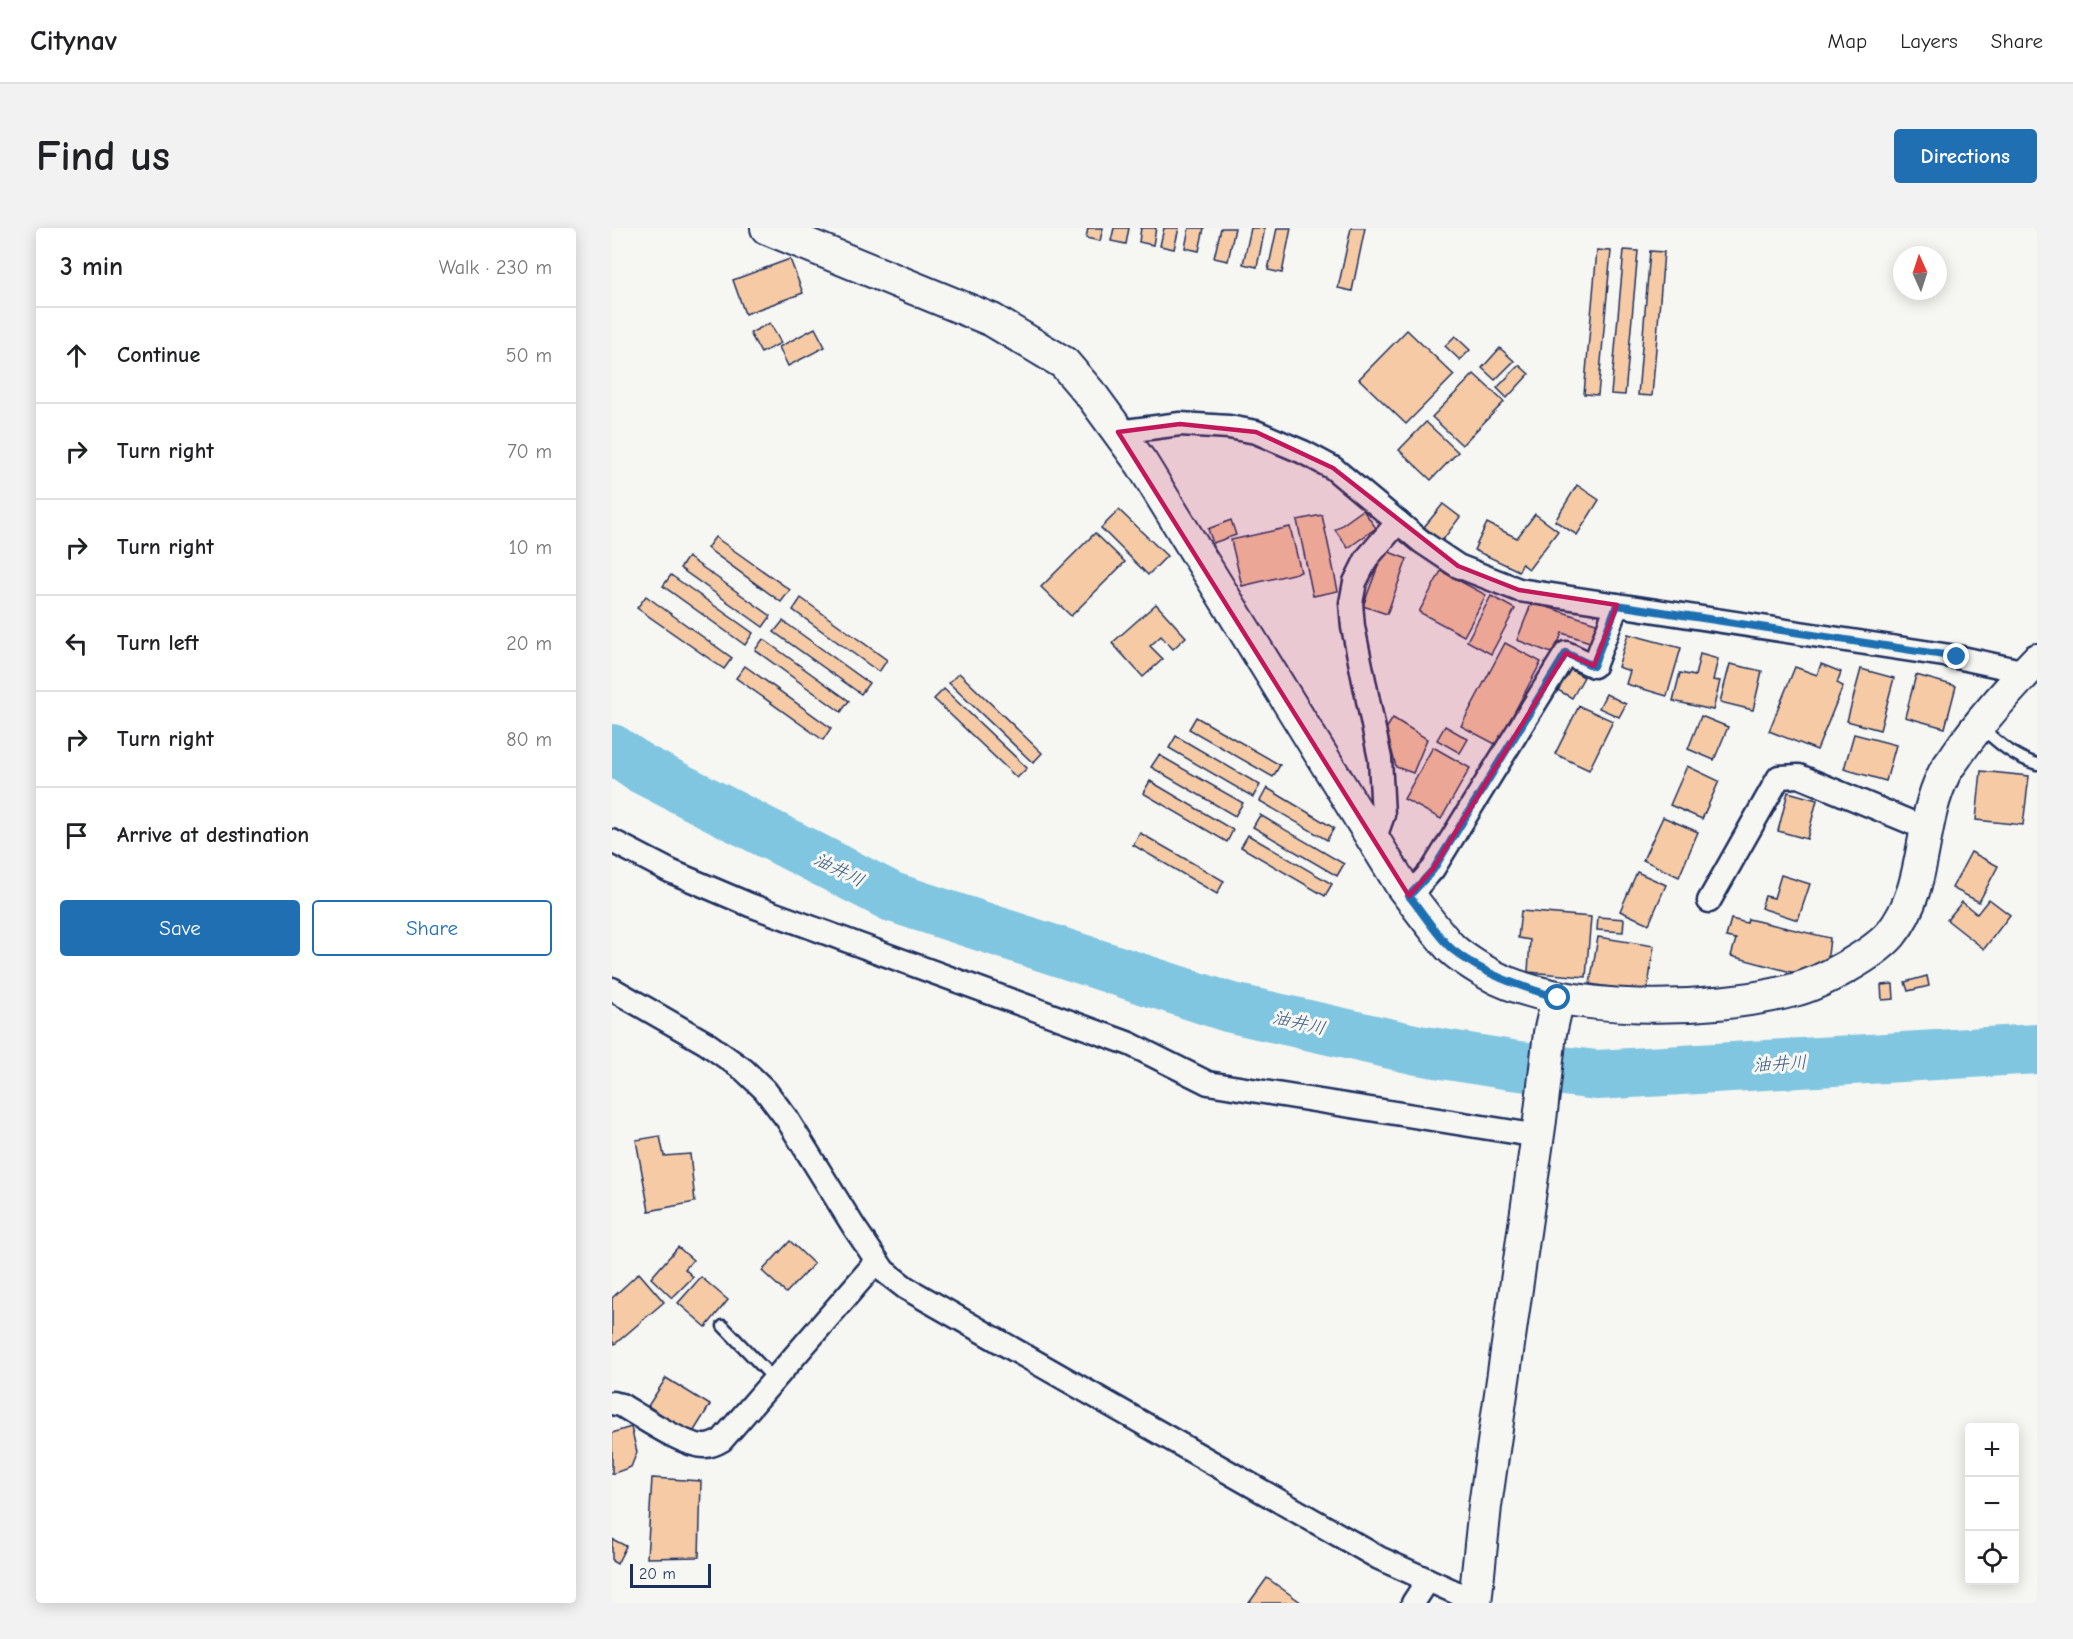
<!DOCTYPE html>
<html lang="en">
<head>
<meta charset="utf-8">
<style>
	:root { --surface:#fff; --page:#f2f2f2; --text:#202124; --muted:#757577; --line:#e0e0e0; --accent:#1f6fb2 }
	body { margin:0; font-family:"Comic Neue","Klee One",sans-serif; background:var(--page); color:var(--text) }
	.controls { position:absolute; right:18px; bottom:18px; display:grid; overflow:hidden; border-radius:6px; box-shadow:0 3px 15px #0003 }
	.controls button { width:54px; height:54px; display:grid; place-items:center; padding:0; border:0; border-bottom:2px solid var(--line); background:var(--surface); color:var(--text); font:30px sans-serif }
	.compass { position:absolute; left:1281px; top:18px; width:54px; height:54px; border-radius:50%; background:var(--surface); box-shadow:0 3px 15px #0003; rotate:357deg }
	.scale { position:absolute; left:18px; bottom:15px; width:81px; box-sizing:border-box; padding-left:6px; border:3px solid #1b2f5e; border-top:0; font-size:16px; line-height:21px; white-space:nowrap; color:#1b2f5e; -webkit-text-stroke:4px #f6f6f2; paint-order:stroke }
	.stop { position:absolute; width:18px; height:18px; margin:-14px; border:4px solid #1f6fb2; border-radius:50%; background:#fff }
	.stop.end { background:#1f6fb2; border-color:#fff; box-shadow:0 2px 6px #0008 }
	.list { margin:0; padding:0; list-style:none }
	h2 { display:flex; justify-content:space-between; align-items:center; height:78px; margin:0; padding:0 24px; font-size:26px }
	h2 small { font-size:20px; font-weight:400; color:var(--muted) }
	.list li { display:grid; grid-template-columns:39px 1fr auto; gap:18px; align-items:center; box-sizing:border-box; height:96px; padding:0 24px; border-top:2px solid var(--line) }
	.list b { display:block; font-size:22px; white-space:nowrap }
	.list em { font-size:20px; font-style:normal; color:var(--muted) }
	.actions { display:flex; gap:12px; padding:18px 24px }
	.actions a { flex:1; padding:14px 0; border:2px solid var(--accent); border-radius:6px; text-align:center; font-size:21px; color:var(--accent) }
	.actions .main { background:var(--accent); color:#fff }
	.icon { flex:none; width:33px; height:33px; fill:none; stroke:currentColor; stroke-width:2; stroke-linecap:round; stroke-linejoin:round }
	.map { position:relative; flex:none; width:1425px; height:1375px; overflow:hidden; border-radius:6px }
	header { display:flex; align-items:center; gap:36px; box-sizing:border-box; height:84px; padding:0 30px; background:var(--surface); border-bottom:2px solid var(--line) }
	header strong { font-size:28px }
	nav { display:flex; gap:33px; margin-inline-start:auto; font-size:21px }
	.intro { display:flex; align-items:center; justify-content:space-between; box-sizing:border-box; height:144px; padding:0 36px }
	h1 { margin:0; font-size:42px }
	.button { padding:15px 27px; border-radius:6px; background:var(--accent); color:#fff; font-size:21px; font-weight:700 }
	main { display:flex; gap:36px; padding:0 36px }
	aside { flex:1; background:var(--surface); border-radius:6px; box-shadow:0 3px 15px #0003 }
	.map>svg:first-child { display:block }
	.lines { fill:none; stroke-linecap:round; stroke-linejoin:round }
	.river { stroke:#80c6e1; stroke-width:50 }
	.building { fill:#f5caa4; stroke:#1b2f5e; stroke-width:1.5 }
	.lane-casing { stroke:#1b2f5e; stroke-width:15 }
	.street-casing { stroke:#1b2f5e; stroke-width:27 }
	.secondary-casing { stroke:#1b2f5e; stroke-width:36 }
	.lane { stroke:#f6f6f2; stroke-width:10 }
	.street { stroke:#f6f6f2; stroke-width:22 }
	.secondary { stroke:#f6f6f2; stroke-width:32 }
	.route { stroke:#1f6fb2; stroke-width:8 }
	.marked { fill:#c2185b; fill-opacity:0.2; stroke:#c2185b; stroke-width:4.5; stroke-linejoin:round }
	.labels { text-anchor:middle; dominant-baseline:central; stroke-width:6; stroke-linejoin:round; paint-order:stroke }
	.water-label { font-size:18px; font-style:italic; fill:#34557f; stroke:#f6f6f2 }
</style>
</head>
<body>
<header>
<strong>Citynav</strong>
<nav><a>Map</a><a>Layers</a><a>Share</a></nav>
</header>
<div class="intro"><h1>Find us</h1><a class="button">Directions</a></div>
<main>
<aside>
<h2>3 min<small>Walk · 230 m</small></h2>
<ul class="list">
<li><svg class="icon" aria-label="ahead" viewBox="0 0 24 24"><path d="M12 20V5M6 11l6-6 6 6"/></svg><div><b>Continue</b></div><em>50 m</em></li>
<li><svg class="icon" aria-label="right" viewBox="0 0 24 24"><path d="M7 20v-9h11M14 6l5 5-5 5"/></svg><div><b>Turn right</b></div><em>70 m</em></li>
<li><svg class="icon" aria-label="right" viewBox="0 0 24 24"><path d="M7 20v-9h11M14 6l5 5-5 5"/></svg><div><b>Turn right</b></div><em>10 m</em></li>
<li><svg class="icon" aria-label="left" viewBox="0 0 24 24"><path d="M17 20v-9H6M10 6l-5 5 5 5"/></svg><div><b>Turn left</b></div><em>20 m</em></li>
<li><svg class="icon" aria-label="right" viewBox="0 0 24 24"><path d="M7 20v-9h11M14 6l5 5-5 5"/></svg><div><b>Turn right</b></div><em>80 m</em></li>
<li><svg class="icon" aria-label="arrive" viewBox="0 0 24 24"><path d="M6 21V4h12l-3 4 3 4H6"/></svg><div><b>Arrive at destination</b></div></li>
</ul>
<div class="actions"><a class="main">Save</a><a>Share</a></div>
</aside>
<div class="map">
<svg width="1425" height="1375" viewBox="0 0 1425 1375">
	<rect width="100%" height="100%" fill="#f6f6f2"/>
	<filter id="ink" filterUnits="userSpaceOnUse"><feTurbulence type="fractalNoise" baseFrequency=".0167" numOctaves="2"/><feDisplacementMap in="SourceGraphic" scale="12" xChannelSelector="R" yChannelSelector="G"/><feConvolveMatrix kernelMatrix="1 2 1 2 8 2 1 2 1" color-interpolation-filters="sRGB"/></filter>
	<g filter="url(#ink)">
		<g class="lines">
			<path class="river" d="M0,521l28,19 252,129 336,110 190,43 93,15 86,10 440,-26"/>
		</g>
		<g class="building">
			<path d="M476,0h15l-3,13 -14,-3z"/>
			<path d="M502,0h15l-3,16 -15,-3z"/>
			<path d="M529,0h15l-3,17 -14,-3z"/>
			<path d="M552,0h15l-5,21 -14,-3z"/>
			<path d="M577,0h15l-5,23 -14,-3z"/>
			<path d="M609,0h14l-7,33 -14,-3z"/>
			<path d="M639,0h14l-8,39 -14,-3z"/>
			<path d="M665,0h14l-9,45 -14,-3z"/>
			<path d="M739,0h14l-13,63 -14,-3z"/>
			<path d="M985,22l14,1 -13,144 -14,-1z"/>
			<path d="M1012,22l14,1 -13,144 -14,-1z"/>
			<path d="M1038,23l14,1 -12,144 -14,-1z"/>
			<path d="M178,31l13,34 -58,21 -12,-34z"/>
			<path d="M158,95l11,20 -20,10 -11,-20z"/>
			<path d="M203,100l10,19 -37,19 -9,-19z"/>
			<path d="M795,102l47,45 -48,49 -47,-45z"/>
			<path d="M843,108l15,14 -10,10 -15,-14z"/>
			<path d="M888,120l14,13 -19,19 -13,-12z"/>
			<path d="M907,137l10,9 -22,24 -10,-10z"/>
			<path d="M862,146l30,28 -42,43 -30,-28z"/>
			<path d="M814,194l32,30 -27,28 -32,-30z"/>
			<path d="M965,257l22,15 -22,35 -22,-14z"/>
			<path d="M831,276l17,13 -18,24 -18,-14z"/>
			<path d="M507,282l48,46 -19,19 -47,-47z"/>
			<path d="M751,282l13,18 -28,20 -13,-18z"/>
			<path d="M923,286l23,17 -29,38 -7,-5 -3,7 -45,-21 13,-27 30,15z"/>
			<path d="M710,287l16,76 -25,5 -16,-76z"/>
			<path d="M619,292l5,15 -23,8 -5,-14z"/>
			<path d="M678,299l11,45 -59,14 -11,-46z"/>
			<path d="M483,305l30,29 -54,54 -30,-29z"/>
			<path d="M103,309l75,53 -9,12 -74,-54z"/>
			<path d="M772,322l23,9 -20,55 -24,-8z"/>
			<path d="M76,329l83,59 -8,11 -83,-59z"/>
			<path d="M829,343l45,24 -22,41 -45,-24z"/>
			<path d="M59,347l82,58 -8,12 -82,-59z"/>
			<path d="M34,368l86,62 -8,11 -87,-61z"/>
			<path d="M879,368l24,13 -24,45 -24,-13z"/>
			<path d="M189,370l86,62 -8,12 -86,-62z"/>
			<path d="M920,374l70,23 -6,19 -34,-11 -8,21 -37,-14z"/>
			<path d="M544,376l30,33 -13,12 -12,-13 -11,10 13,13 -20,18 -31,-34z"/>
			<path d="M171,393l86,62 -8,11 -87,-62z"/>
			<path d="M1016,406l53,14 -14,48 -41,-12 4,-13 -12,-4z"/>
			<path d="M151,411l86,62 -8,11 -86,-62z"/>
			<path d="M893,415l36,19 -44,83 -36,-19z"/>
			<path d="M1088,426l18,5 -5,21 7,1 -7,29 -40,-9 7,-28 15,3z"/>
			<path d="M1118,436l32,7 -9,39 -33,-8z"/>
			<path d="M1209,436l20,8 -4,11 6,3 -26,64 -48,-19 26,-64 22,8z"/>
			<path d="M133,438l86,62 -8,12 -87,-62z"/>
			<path d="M954,439l18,10 -12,21 -18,-10z"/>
			<path d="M1249,441l33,9 -14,52 -33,-9z"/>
			<path d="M347,445l83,80 -9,10 -84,-80z"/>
			<path d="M1304,447l40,11 -11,42 -40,-11z"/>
			<path d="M332,461l83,79 -10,10 -83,-79z"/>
			<path d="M994,466l20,10 -7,13 -20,-9z"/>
			<path d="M967,478l34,15 -24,49 -34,-16z"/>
			<path d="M1089,488l27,11 -14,33 -26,-11z"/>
			<path d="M584,489l84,48 -7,12 -84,-48z"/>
			<path d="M781,490l34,21 -14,34 -17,-6 -10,-38z"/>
			<path d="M833,498l23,13 -8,14 -23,-13z"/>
			<path d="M1242,506l42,11 -10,36 -42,-12z"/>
			<path d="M564,508l84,49 -7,12 -84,-49z"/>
			<path d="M821,519l37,21 -29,51 -37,-20z"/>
			<path d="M547,527l84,48 -8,13 -84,-49z"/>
			<path d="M1075,538l32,15 -17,38 -32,-14z"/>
			<path d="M1369,543l48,5 -6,49 -47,-5z"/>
			<path d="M538,553l83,49 -6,12 -84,-49z"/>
			<path d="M655,560l67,40 -7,12 -67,-39z"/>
			<path d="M1176,564l29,8 -10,39 -29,-8z"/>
			<path d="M648,587l84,49 -7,12 -84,-49z"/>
			<path d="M1051,589l35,15 -19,45 -36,-17z"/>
			<path d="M528,605l84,48 -7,13 -84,-49z"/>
			<path d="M636,607l84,49 -7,12 -84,-49z"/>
			<path d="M1359,624l27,14 -19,36 -27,-14z"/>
			<path d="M1025,644l29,13 -17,39 -29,-13z"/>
			<path d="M1169,647l29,9 -12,36 -37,-12 4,-12 9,2z"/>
			<path d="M1377,671l21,16 -26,34 -37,-29 15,-18 15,12z"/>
			<path d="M909,683l70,6 -5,60 -58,-5 2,-32 -12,-2z"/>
			<path d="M986,689l26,2 -1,13 -26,-2z"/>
			<path d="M1119,691l16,4 1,-4 82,19 -4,34h-35l-60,-16 5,-17 -10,-2z"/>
			<path d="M986,709l56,9 -7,47 -57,-9z"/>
			<path d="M1315,748l2,10 -21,5 -3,-9z"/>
			<path d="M1281,756l1,15 -12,1 -1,-15z"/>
			<path d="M48,908l4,20 26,-2 5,48 -46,9 -13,-71z"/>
			<path d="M178,1013l24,23 -28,29 -24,-22z"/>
			<path d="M66,1019l15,13 -8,9 8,8 -21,21 -21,-20z"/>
			<path d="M27,1045l25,29 -49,42 -3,-3v-43z"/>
			<path d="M89,1049l27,23 -22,27 -28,-24z"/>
			<path d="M54,1150l44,27 -18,29 -44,-28z"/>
			<path d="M19,1199l6,25 -6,15 -19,7v-41z"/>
			<path d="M40,1250l49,3 -2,76 -52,1z"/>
			<path d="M0,1311l14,7 -9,18 -5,-3z"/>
			<path d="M655,1350l35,25h-53z"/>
		</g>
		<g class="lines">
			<g class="lane-casing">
				<g id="lane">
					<path d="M1369,499c17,16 33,30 56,37"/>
					<path d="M111,1098l52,54"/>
				</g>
			</g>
			<g class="street-casing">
				<g id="street">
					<path d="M506,204l62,-8 49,3 27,5 47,20 30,16 89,74 36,24 61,24 438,67 69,15"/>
					<path d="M762,612l9,-25 -3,-56 -27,-132 -2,-24 4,-21 12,-24 31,-36"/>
					<path d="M0,613l58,30 80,34 380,139 78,39 330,53"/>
					<path d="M797,668l24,-27 133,-216 28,13 23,-61"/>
					<path d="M1097,673l70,-124 20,-1 128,53"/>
					<path d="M0,761l94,54 38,27 21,20 22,29 67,108 30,44 22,17 473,270 96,43"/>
					<path d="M0,1175l9,2c19,11 64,42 84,41 6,0 12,-3 17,-6l155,-179"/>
					<path d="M801,1375l15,-23"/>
				</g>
			</g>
			<g class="secondary-casing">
				<g id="secondary">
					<path d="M155,0l225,92 72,43 29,34 49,67 260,422c16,21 31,42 48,61 10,10 25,19 37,26 73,42 227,39 307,17 27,-7 79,-35 97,-56 37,-46 27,-107 52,-158 3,-8 10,-15 15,-23 23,-33 51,-64 79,-93"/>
					<path d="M863,1375l10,-97 55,-386 10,-87 8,-35"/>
				</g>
			</g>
			<use href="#lane" class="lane"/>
			<use href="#street" class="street"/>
			<use href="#secondary" class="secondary"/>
		</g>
	</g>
	<g class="lines" filter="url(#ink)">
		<path class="route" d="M946,770c-38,-12 -74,-23 -105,-48 -15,-12 -31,-39 -44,-54l24,-26 133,-217 27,13 24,-61 340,52"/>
	</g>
	<path class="marked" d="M568,196l76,8 77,36 125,98 61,24 98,15 -23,61 -28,-13 -133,216 -24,27 -291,-464z"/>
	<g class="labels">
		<g class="water-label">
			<text transform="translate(227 642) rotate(27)">油井川</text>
			<text transform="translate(687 795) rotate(13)">油井川</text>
			<text transform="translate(1168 836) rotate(-3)">油井川</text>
		</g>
	</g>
</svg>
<div class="controls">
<button>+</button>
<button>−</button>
<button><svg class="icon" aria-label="locate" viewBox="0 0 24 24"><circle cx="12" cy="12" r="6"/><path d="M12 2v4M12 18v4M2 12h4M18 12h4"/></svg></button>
</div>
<svg class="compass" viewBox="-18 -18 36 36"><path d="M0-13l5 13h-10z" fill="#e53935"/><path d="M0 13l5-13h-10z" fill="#757577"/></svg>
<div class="scale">20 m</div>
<div class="stop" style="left:946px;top:770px"></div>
<div class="stop end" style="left:1345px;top:429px"></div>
</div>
</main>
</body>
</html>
